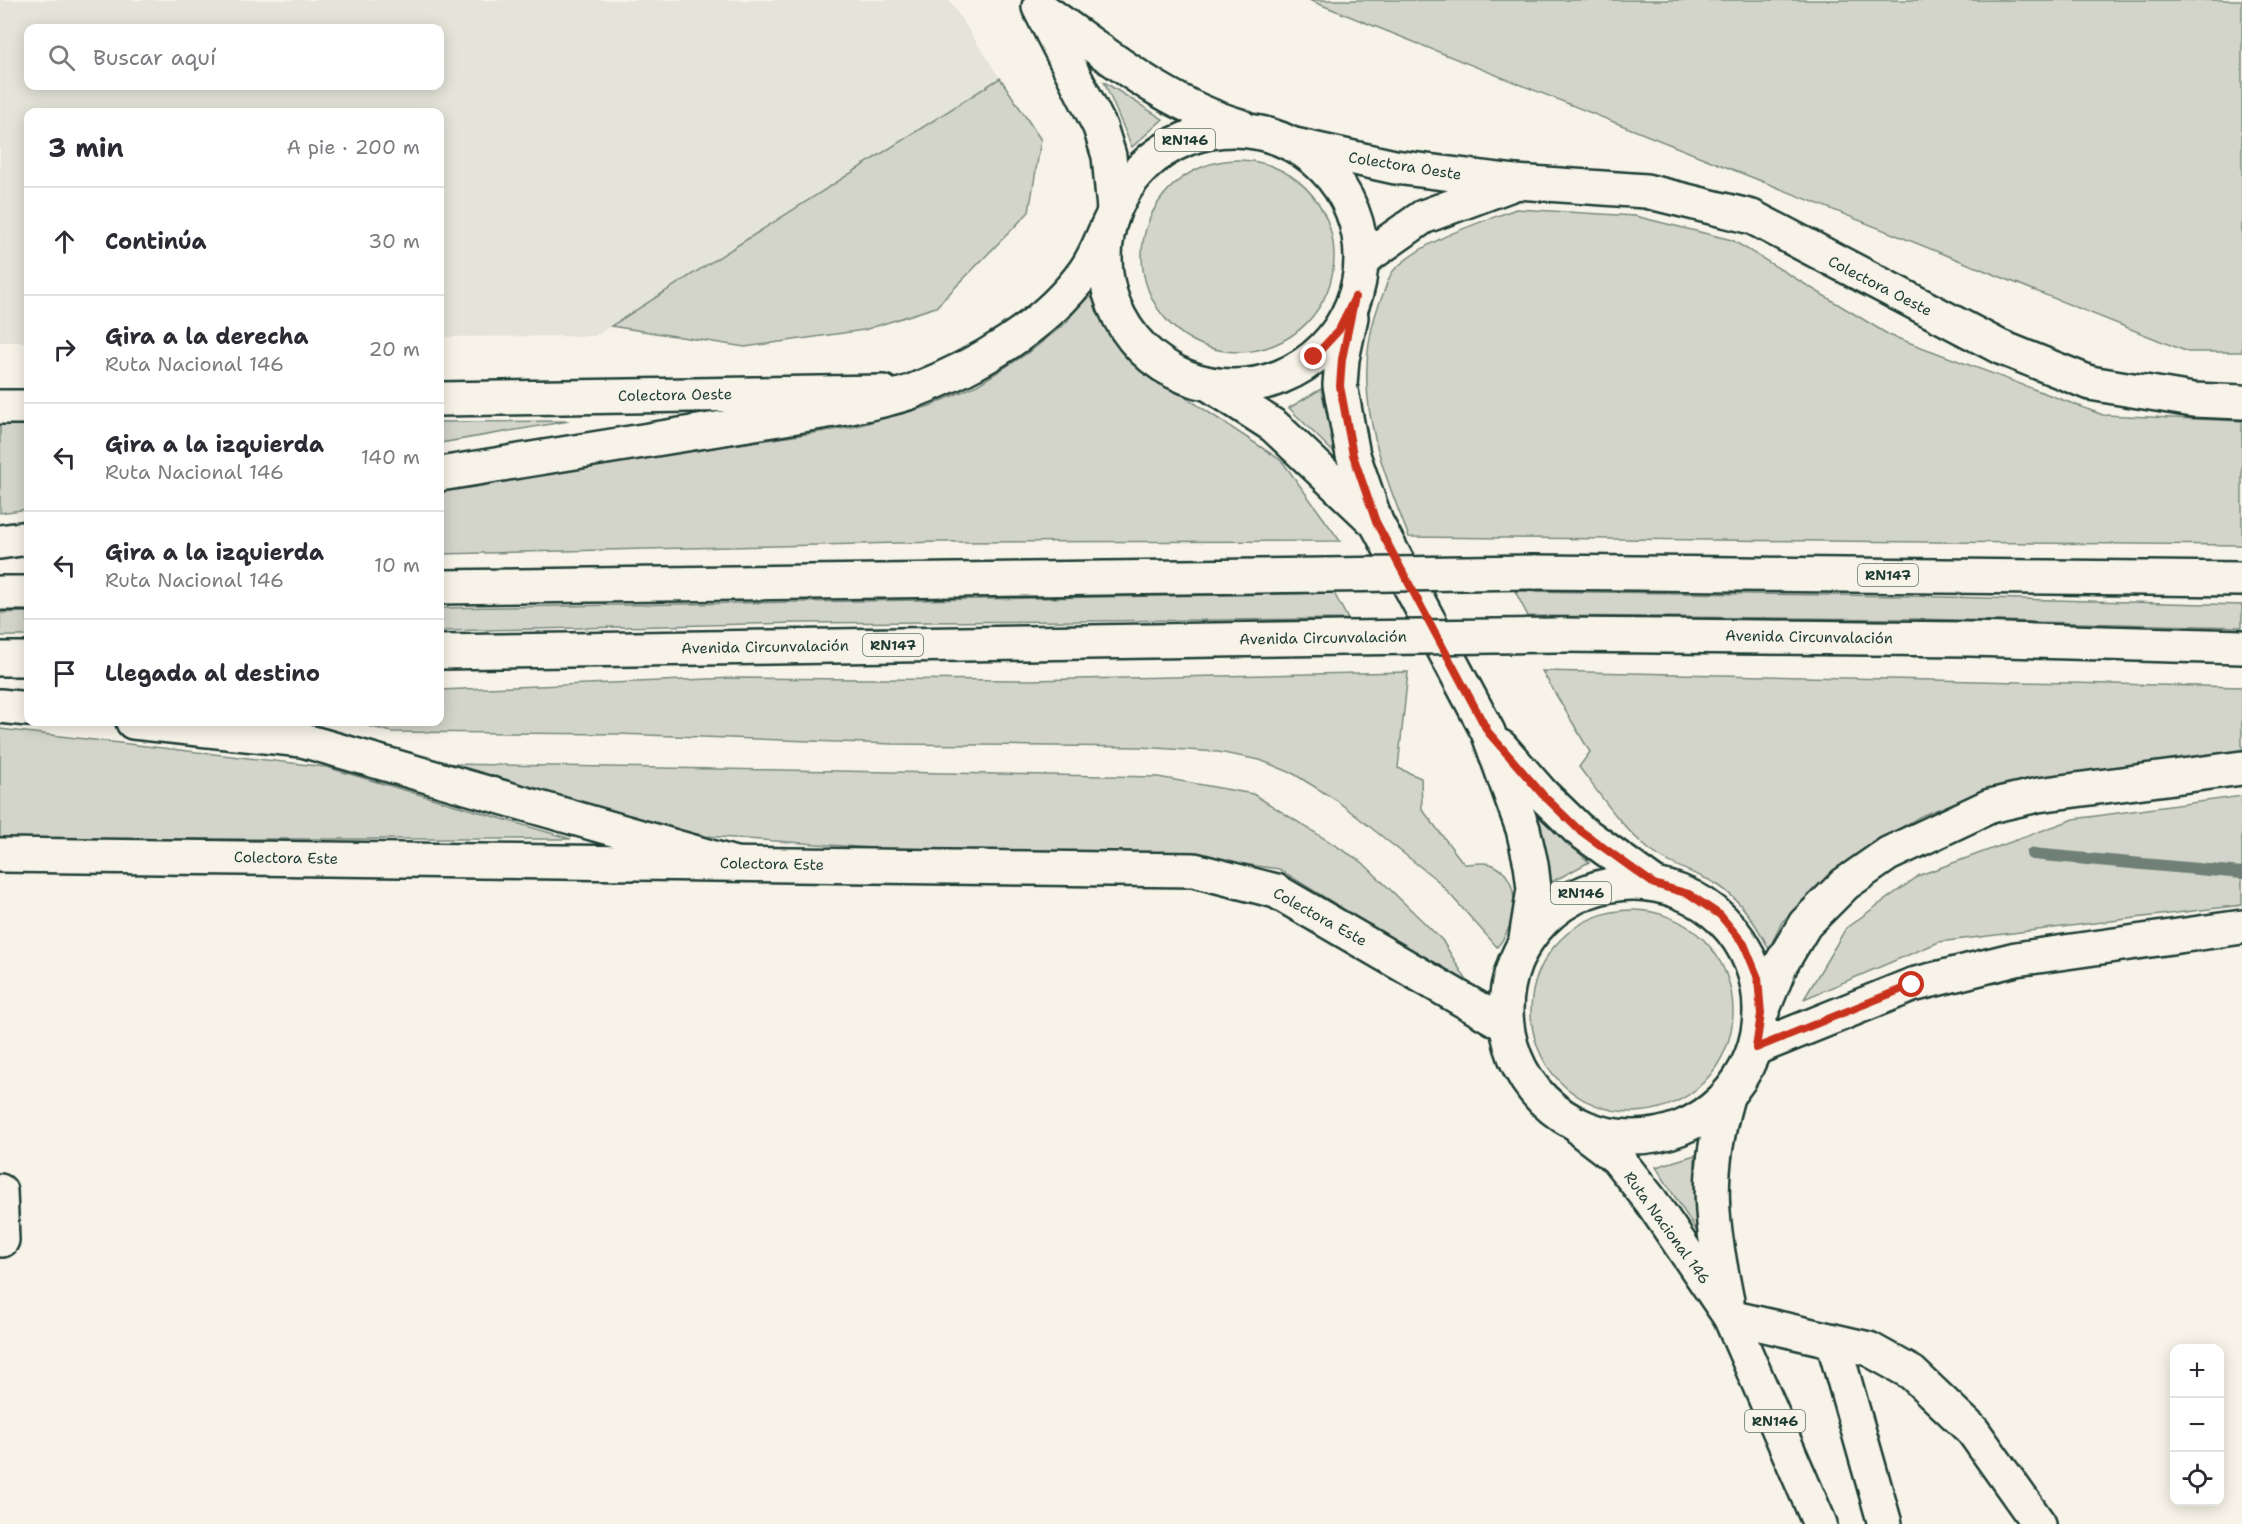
<!DOCTYPE html>
<html lang="es">
<head>
<meta charset="utf-8">
<style>
	:root { --surface:#fff; --page:#f7f7f7; --text:#2b2b33; --muted:#7c7c81; --line:#e1e1e2 }
	body { margin:0; font-family:"Shantell Sans",sans-serif; background:var(--page); color:var(--text) }
	.controls { position:absolute; right:18px; bottom:18px; display:grid; overflow:hidden; border-radius:12px; box-shadow:0 3px 15px #0003 }
	.controls button { width:54px; height:54px; display:grid; place-items:center; padding:0; border:0; border-bottom:2px solid var(--line); background:var(--surface); color:var(--text); font:30px sans-serif }
	.stop { position:absolute; width:18px; height:18px; margin:-14px; border:4px solid #c8321e; border-radius:50%; background:#fff }
	.stop.end { background:#c8321e; border-color:#fff; box-shadow:0 2px 6px #0008 }
	.list { margin:0; padding:0; list-style:none }
	h2 { display:flex; justify-content:space-between; align-items:center; height:78px; margin:0; padding:0 24px; font-size:26px }
	h2 small { font-size:20px; font-weight:400; color:var(--muted) }
	.list li { display:grid; grid-template-columns:39px 1fr auto; gap:18px; align-items:center; box-sizing:border-box; height:108px; padding:0 24px; border-top:2px solid var(--line) }
	.list b { display:block; font-size:22px; white-space:nowrap }
	.list p { margin:0; font-size:20px; white-space:nowrap; color:var(--muted) }
	.list em { font-size:20px; font-style:normal; color:var(--muted) }
	.icon { flex:none; width:33px; height:33px; fill:none; stroke:currentColor; stroke-width:2; stroke-linecap:round; stroke-linejoin:round }
	.map { position:relative; flex:none; width:2242px; height:1524px; overflow:hidden }
	.search { position:absolute; background:var(--surface); box-shadow:0 3px 15px #0003; left:24px; top:24px; width:420px; height:66px; display:flex; align-items:center; gap:15px; box-sizing:border-box; padding:0 21px; border-radius:12px; color:var(--muted); font-size:22px }
	.panel { position:absolute; background:var(--surface); box-shadow:0 3px 15px #0003; left:24px; top:108px; width:420px; height:618px; border-radius:12px }
	.map>svg:first-child { display:block }
	.built { fill:#e5e4d9; fill-rule:evenodd }
	.green { fill:#d3d5ca; stroke:#79897f; stroke-width:1.5 }
	.lines { fill:none; stroke-linecap:round; stroke-linejoin:round }
	.stream { stroke:#6f8077; stroke-width:12 }
	.minor-casing { stroke:#1f3d34; stroke-width:38 }
	.major-casing { stroke:#1f3d34; stroke-width:38 }
	.highway-casing { stroke:#1f3d34; stroke-width:38 }
	.minor { stroke:#f7f3e8; stroke-width:33 }
	.major { stroke:#f7f3e8; stroke-width:33 }
	.highway { stroke:#f7f3e8; stroke-width:33 }
	.highway-bridge-casing { stroke:#1f3d34; stroke-width:38; stroke-linecap:butt }
	.highway-bridge { stroke:#f7f3e8; stroke-width:33 }
	.route { stroke:#c8321e; stroke-width:8 }
	.labels { text-anchor:middle; dominant-baseline:central; stroke-width:6; stroke-linejoin:round; paint-order:stroke }
	.shield { fill:#f7f3e8; stroke:#60746a; stroke-width:1.5 }
	.shield-label { font-size:14px; font-weight:bold; fill:#1f3d34 }
	.street-label { font-size:15px; fill:#1f3d34; stroke:#f7f3e8 }
</style>
</head>
<body>
<div class="map">
<svg width="2242" height="1524" viewBox="0 0 2242 1524">
	<rect width="100%" height="100%" fill="#f7f3e8"/>
	<filter id="ink" filterUnits="userSpaceOnUse"><feTurbulence type="fractalNoise" baseFrequency=".0167" numOctaves="2"/><feDisplacementMap in="SourceGraphic" scale="12" xChannelSelector="R" yChannelSelector="G"/><feConvolveMatrix kernelMatrix="1 2 1 2 8 2 1 2 1" color-interpolation-filters="sRGB"/></filter>
	<g filter="url(#ink)">
		<path class="built" d="M0,0h949l51,78 -405,258 -155,1v-225h-412v230h-28zM28,28h412v58h-412z"/>
		<g class="green">
			<path d="M1309,0h933v352h-54z"/>
			<path d="M1000,78l41,62 -12,72 -93,95 -72,23 -119,17 -134,-21z"/>
			<path d="M1104,82l59,37 -31,28z"/>
			<circle cx="1238" cy="256" r="96"/>
			<path d="M1516,209l119,7 97,24 157,95 214,80 139,6v124l-833,-8c-31,-78 -61,-155 -28,-238 4,-8 7,-23 13,-29 33,-32 80,-45 122,-61z"/>
			<path d="M1090,297l9,6 22,42 19,22 142,94 58,80 -399,1 -501,12v-65l413,-62 77,-21 47,-21 54,-34 35,-28 15,-21z"/>
			<path d="M1321,389l15,66 -47,-47z"/>
			<path d="M568,421h1l-129,22v-21z"/>
			<path d="M0,423h28v86l-28,4z"/>
			<path d="M1515,591l392,5 335,9v22l-328,-8 -386,-3z"/>
			<path d="M1334,593l14,26 -550,4 -358,8v-23z"/>
			<path d="M28,612v24h-28v-23z"/>
			<path d="M1542,671l700,16v68l-214,28 -62,15 -45,18 -62,37 -42,35 -35,34 -13,27c-13,-26 -33,-56 -60,-69 -20,-9 -40,-16 -58,-29 -29,-23 -50,-55 -72,-84l11,-15z"/>
			<path d="M1408,672l-10,96 23,10 1,31 42,55c9,0 22,-3 29,1 31,13 23,62 4,82l-60,-67 -101,-80 -42,-26 -34,-14 -42,-8 -78,-5 -247,-3 -275,-10 -226,-2 -24,-6 -6,-4h78v-32l294,-12 296,2z"/>
			<path d="M0,729l326,38 245,72h-571z"/>
			<path d="M450,764l708,13 95,17 109,68 80,78 30,49 -193,-120 -109,-15 -272,-4 -192,-14 -131,-28z"/>
			<path d="M2242,796v109l-303,37 -135,57 42,-71 74,-53 154,-56z"/>
			<path d="M1536,814l53,48 -39,21z"/>
			<circle cx="1632" cy="1011" r="101"/>
			<path d="M1695,1155l1,75 -40,-63z"/>
		</g>
		<g class="lines">
			<path class="stream" d="M2032,854l210,19"/>
			<g class="minor-casing">
				<g id="minor">
					<path d="M440,399l443,-7"/>
					<path d="M0,407h28"/>
					<path d="M0,855l1194,15 82,21 230,134"/>
					<path d="M1756,1048l156,-63 104,-26 226,-32"/>
					<path d="M0,1191l2,49"/>
					<path d="M1730,1317l139,32 43,24 61,58 66,93"/>
					<path d="M1833,1341l52,183"/>
				</g>
			</g>
			<g class="major-casing">
				<g id="major">
					<path d="M1039,7c64,44 125,97 201,119"/>
					<path d="M1041,11l59,116 9,29 5,53"/>
					<circle cx="1233" cy="258" r="128"/>
					<path d="M1295,145l100,22 121,15 130,9 106,26 248,130 90,36 103,17 49,2"/>
					<path d="M1362,260l61,-43 89,-33"/>
					<path d="M1351,317l-9,42 -2,26 13,70 23,67 112,210 35,97 8,35 3,25 -8,50"/>
					<path d="M1209,384l65,42 98,93"/>
					<path d="M1501,747l42,48 35,34 76,55"/>
					<circle cx="1633" cy="1010" r="127"/>
					<path d="M1727,1097c-23,80 -16,124 0,204"/>
					<path d="M1583,1132l34,26 34,43 79,116 90,207"/>
				</g>
			</g>
			<g class="highway-casing">
				<g id="highway">
					<path d="M440,474l406,-66c22,-5 46,-9 67,-17 64,-25 132,-64 172,-120 11,-15 17,-34 25,-50"/>
					<path d="M0,542l28,-4"/>
					<path d="M1534,572l708,7"/>
					<path d="M440,587l887,-12"/>
					<path d="M0,593h28"/>
					<path d="M1560,635l409,4 273,8"/>
					<path d="M440,652l906,-14"/>
					<path d="M0,659h28"/>
					<path d="M0,706l28,3"/>
					<path d="M133,722l169,18 433,124"/>
					<path d="M1761,1014l20,-50 24,-40 40,-40 43,-30 102,-48 48,-11 204,-27"/>
				</g>
			</g>
			<use href="#minor" class="minor"/>
			<use href="#major" class="major"/>
			<use href="#highway" class="highway"/>
			<g class="highway-bridge-casing">
				<g id="highway-bridge">
					<path d="M1327,575l207,-3"/>
					<path d="M1346,638l214,-3"/>
				</g>
			</g>
			<use href="#highway-bridge" class="highway-bridge"/>
		</g>
	</g>
	<g class="lines" filter="url(#ink)">
		<path class="route" d="M1314,357l25,-27 16,-33 -13,62 -2,27 13,69 23,67 112,210 55,63 35,34 76,55 35,10 31,21 24,29 14,34 3,36 -5,34 156,-63"/>
	</g>
	<g class="labels">
		<g class="shield">
			<rect x="1155" y="129" width="60" height="22" rx="4.5"/>
			<rect x="1858" y="564" width="60" height="22" rx="4.5"/>
			<rect x="863" y="634" width="60" height="22" rx="4.5"/>
			<rect x="1551" y="882" width="60" height="22" rx="4.5"/>
			<rect x="1745" y="1410" width="60" height="22" rx="4.5"/>
		</g>
		<g class="shield-label">
			<text x="1185" y="140">RN146</text>
			<text x="1888" y="575">RN147</text>
			<text x="893" y="645">RN147</text>
			<text x="1581" y="893">RN146</text>
			<text x="1775" y="1421">RN146</text>
		</g>
		<g class="street-label">
			<text transform="translate(1405 166) rotate(9)">Colectora Oeste</text>
			<text transform="translate(1880 286) rotate(27)">Colectora Oeste</text>
			<text transform="translate(675 395) rotate(-1)">Colectora Oeste</text>
			<text transform="translate(1809 637) rotate(1)">Avenida Circunvalación</text>
			<text transform="translate(1323 638) rotate(-1)">Avenida Circunvalación</text>
			<text transform="translate(765 647) rotate(-1)">Avenida Circunvalación</text>
			<text transform="translate(286 858) rotate(1)">Colectora Este</text>
			<text transform="translate(772 864) rotate(1)">Colectora Este</text>
			<text transform="translate(1320 917) rotate(29)">Colectora Este</text>
			<text transform="translate(1667 1228) rotate(54)">Ruta Nacional 146</text>
		</g>
	</g>
</svg>
<div class="controls">
<button>+</button>
<button>−</button>
<button><svg class="icon" aria-label="locate" viewBox="0 0 24 24"><circle cx="12" cy="12" r="6"/><path d="M12 2v4M12 18v4M2 12h4M18 12h4"/></svg></button>
</div>
<div class="stop" style="left:1912px;top:985px"></div>
<div class="stop end" style="left:1314px;top:357px"></div>
<div class="search"><svg class="icon" aria-label="search" viewBox="0 0 24 24"><circle cx="10" cy="10" r="6"/><path d="M15 15l6 6"/></svg>Buscar aquí</div>
<section class="panel">
<h2>3 min<small>A pie · 200 m</small></h2>
<ul class="list">
<li><svg class="icon" aria-label="ahead" viewBox="0 0 24 24"><path d="M12 20V5M6 11l6-6 6 6"/></svg><div><b>Continúa</b></div><em>30 m</em></li>
<li><svg class="icon" aria-label="right" viewBox="0 0 24 24"><path d="M7 20v-9h11M14 6l5 5-5 5"/></svg><div><b>Gira a la derecha</b><p>Ruta Nacional 146</p></div><em>20 m</em></li>
<li><svg class="icon" aria-label="left" viewBox="0 0 24 24"><path d="M17 20v-9H6M10 6l-5 5 5 5"/></svg><div><b>Gira a la izquierda</b><p>Ruta Nacional 146</p></div><em>140 m</em></li>
<li><svg class="icon" aria-label="left" viewBox="0 0 24 24"><path d="M17 20v-9H6M10 6l-5 5 5 5"/></svg><div><b>Gira a la izquierda</b><p>Ruta Nacional 146</p></div><em>10 m</em></li>
<li><svg class="icon" aria-label="arrive" viewBox="0 0 24 24"><path d="M6 21V4h12l-3 4 3 4H6"/></svg><div><b>Llegada al destino</b></div></li>
</ul>
</section>
</div>
</body>
</html>
